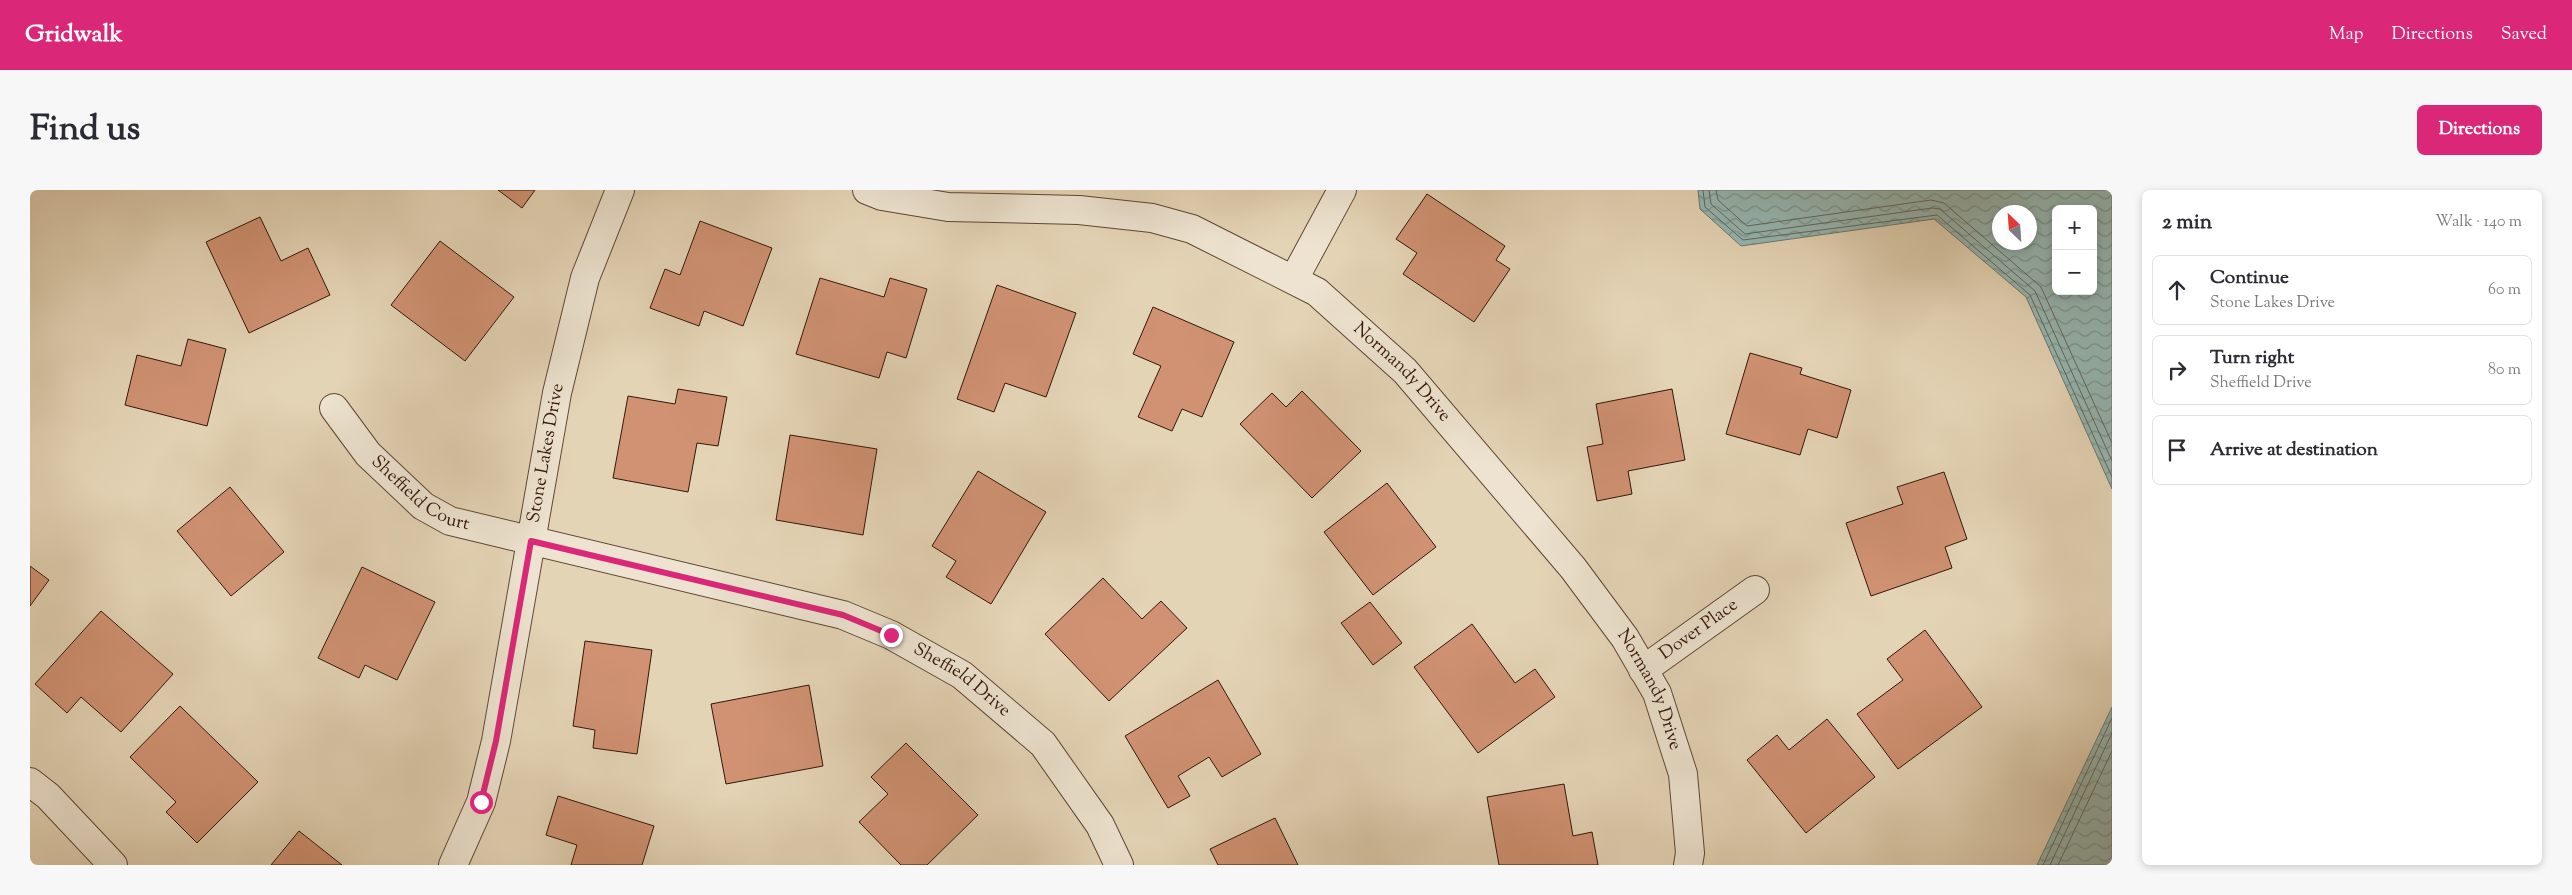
<!DOCTYPE html>
<html lang="en">
<head>
<meta charset="utf-8">
<style>
	:root { --surface:#fff; --page:#f7f7f7; --text:#2b2b33; --muted:#7c7c81; --line:#e1e1e2; --accent:#db2777 }
	body { margin:0; font-family:"Sorts Mill Goudy",serif; background:var(--page); color:var(--text) }
	.controls { position:absolute; right:15px; top:15px; display:grid; overflow:hidden; border-radius:8px; box-shadow:0 2px 8px #0003 }
	.controls button { width:45px; height:45px; display:grid; place-items:center; padding:0; border:0; border-bottom:1px solid var(--line); background:var(--surface); color:var(--text); font:25px sans-serif }
	.compass { position:absolute; left:1962px; top:15px; width:45px; height:45px; border-radius:50%; background:var(--surface); box-shadow:0 2px 8px #0003; rotate:335deg }
	.stop { position:absolute; width:15px; height:15px; margin:-11px; border:4px solid #db2777; border-radius:50%; background:#fff }
	.stop.end { background:#db2777; border-color:#fff; box-shadow:0 1px 5px #0008 }
	.list { margin:0; padding:0; list-style:none }
	h2 { display:flex; justify-content:space-between; align-items:center; height:65px; margin:0; padding:0 20px; font-size:21px }
	h2 small { font-size:16px; font-weight:400; color:var(--muted) }
	.list li { display:grid; grid-template-columns:32px 1fr auto; gap:15px; align-items:center; box-sizing:border-box; height:70px; margin:0 10px 10px; padding:0 10px; border:1px solid var(--line); border-radius:8px }
	.list b { display:block; font-size:19px; white-space:nowrap }
	.list p { margin:0; font-size:16px; white-space:nowrap; color:var(--muted) }
	.list em { font-size:16px; font-style:normal; color:var(--muted) }
	.icon { flex:none; width:28px; height:28px; fill:none; stroke:currentColor; stroke-width:2; stroke-linecap:round; stroke-linejoin:round }
	.map { position:relative; flex:none; width:2082px; height:675px; overflow:hidden; border-radius:8px }
	header { display:flex; align-items:center; gap:30px; box-sizing:border-box; height:70px; padding:0 25px; background:var(--accent); color:#fff }
	header strong { font-size:24px }
	nav { display:flex; gap:28px; margin-inline-start:auto; font-size:18px }
	.intro { display:flex; align-items:center; justify-content:space-between; box-sizing:border-box; height:120px; padding:0 30px }
	h1 { margin:0; font-size:35px }
	.button { padding:12px 22px; border-radius:8px; background:var(--accent); color:#fff; font-size:18px; font-weight:700 }
	main { display:flex; gap:30px; padding:0 30px }
	aside { flex:1; background:var(--surface); border-radius:8px; box-shadow:0 2px 8px #0003 }
	.map>svg:first-child { display:block }
	.water { fill:url(#water-waves); stroke:#6f776e; fill-rule:evenodd }
	.lines { fill:none; stroke-linecap:round; stroke-linejoin:round }
	.shore { stroke:#65665d; stroke-width:1 }
	.building { fill:#d09273; stroke:#341608 }
	.street-casing { stroke:#604634; stroke-width:30 }
	.street { stroke:#ede3d0; stroke-width:28 }
	.route { stroke:#db2777; stroke-width:6 }
	.labels { text-anchor:middle; dominant-baseline:central; stroke-width:4; stroke-linejoin:round; paint-order:stroke }
	.street-label { font-size:18px; fill:#341608; stroke:#ede3d0 }
</style>
</head>
<body>
<header>
<strong>Gridwalk</strong>
<nav><a>Map</a><a>Directions</a><a>Saved</a></nav>
</header>
<div class="intro"><h1>Find us</h1><a class="button">Directions</a></div>
<main>
<div class="map">
<svg width="2082" height="675" viewBox="0 0 2082 675">
	<defs>
		<pattern id="water-waves" width="16" height="10" patternUnits="userSpaceOnUse" patternTransform="scale(1.25)"><rect width="16" height="10" fill="#96b7b2"/><path d="M0 5q4-4 8 0t8 0" fill="none" stroke="#7b948f"/></pattern>
	</defs>
	<rect width="100%" height="100%" fill="#e4d4b6"/>
	<filter id="stains"><feTurbulence type="fractalNoise" baseFrequency=".004" numOctaves="4"/><feColorMatrix values="0 0 0 0 .2 0 0 0 0 .09 0 0 0 0 .02 0 0 0 .5 -.17"/></filter>
	<radialGradient id="worn" r=".72"><stop offset=".6" stop-color="#630" stop-opacity="0"/><stop offset="1" stop-color="#630" stop-opacity=".3"/></radialGradient>
	<g class="water">
		<path d="M1668,0h414v299l-86,-192 -92,-78 -193,27 -41,-37zM2026,19h37v82h-37zM1970,22h30v30h-30z"/>
		<path d="M2082,517v158h-75z"/>
	</g>
	<g class="lines">
		<g class="shore">
			<path d="M1673,0l2,17 38,33 194,-25 93,80 82,182"/>
			<path d="M1679,0l2,14 34,30 187,-26 8,1 95,82 77,170"/>
			<path d="M1686,0l2,10 29,26 184,-26 13,3 97,84 71,156"/>
			<path d="M2013,675l69,-147"/>
			<path d="M2020,675l62,-132"/>
			<path d="M2028,675l54,-114"/>
		</g>
	</g>
	<g class="building">
		<path d="M468,0h37l-13,18z"/>
		<path d="M1397,4l78,52 -9,14 14,9 -36,53 -71,-48 14,-21 -21,-14z"/>
		<path d="M230,27l21,44 27,-13 22,47 -81,38 -43,-91z"/>
		<path d="M670,31l72,27 -29,78 -39,-15 -5,15 -49,-18 15,-39 15,6z"/>
		<path d="M410,51l74,56 -49,64 -74,-56z"/>
		<path d="M790,88l64,19 6,-19 37,11 -21,69 -19,-6 -8,26 -83,-24z"/>
		<path d="M967,95l79,28 -30,84 -41,-14 -11,29 -37,-13z"/>
		<path d="M1123,117l81,35 -32,75 -20,-8 -10,22 -34,-14 23,-51 -28,-12z"/>
		<path d="M158,149l38,10 -19,77 -82,-21 12,-50 44,11z"/>
		<path d="M1720,163l52,15 -2,6 51,16 -14,48 -29,-9 -8,26 -74,-21z"/>
		<path d="M648,199l49,8 -9,49 -21,-3 -9,49 -75,-14 15,-82 47,8z"/>
		<path d="M1642,199l13,71 -57,11 4,23 -35,7 -10,-54 16,-3 -7,-40z"/>
		<path d="M1272,201l59,60 -49,47 -72,-74 32,-31 14,14z"/>
		<path d="M760,245l87,14 -14,86 -87,-15z"/>
		<path d="M948,281l68,41 -55,92 -45,-27 10,-16 -24,-15z"/>
		<path d="M1914,282l23,67 -22,8 7,21 -81,28 -25,-73 57,-19 -6,-17z"/>
		<path d="M1357,293l49,64 -63,48 -49,-63z"/>
		<path d="M200,297l54,65 -53,44 -54,-65z"/>
		<path d="M0,376l19,14 -19,26z"/>
		<path d="M332,377l73,35 -38,78 -32,-15 -6,13 -41,-20z"/>
		<path d="M1073,388l39,41 19,-18 26,27 -78,73 -64,-67z"/>
		<path d="M1340,412l32,41 -29,22 -32,-42z"/>
		<path d="M71,421l72,63 -52,58 -40,-35 -14,16 -32,-29z"/>
		<path d="M1442,434l43,59 20,-14 20,28 -77,56 -64,-86z"/>
		<path d="M1895,440l57,77 -84,62 -41,-55 46,-34 -16,-21z"/>
		<path d="M555,451l67,9 -15,104 -44,-6 2,-18 -22,-4z"/>
		<path d="M1188,490l43,74 -39,23 -13,-20 -31,19 12,20 -22,12 -43,-72z"/>
		<path d="M779,495l14,81 -97,18 -15,-80z"/>
		<path d="M150,516l78,76 -61,61 -31,-31 10,-10 -46,-45z"/>
		<path d="M1797,529l48,58 -69,56 -59,-73 30,-25 12,15z"/>
		<path d="M876,553l72,72 -51,50h-26l-42,-43 29,-28 -17,-17z"/>
		<path d="M1534,594l9,52 19,-4 6,33h-99l-12,-68z"/>
		<path d="M528,606l96,30 -12,39h-71l6,-20 -31,-10z"/>
		<path d="M1245,628l23,47h-80l-8,-16z"/>
		<path d="M269,641l43,34h-71z"/>
	</g>
	<g class="lines">
		<g class="street-casing">
			<g id="street">
				<path id="s1" d="M837,0l15,6 66,11 131,3 73,8 40,11 125,63 88,79 168,197 52,70 32,55 26,81 7,79 -2,12"/>
				<path d="M1264,89l48,-89"/>
				<path id="s2" d="M304,218l34,46 55,52 27,15 393,94 48,20 71,40 81,69 57,81 19,40"/>
				<path id="s3" d="M1613,480l112,-80"/>
				<path d="M0,592l18,14 65,69"/>
				<path id="s4" d="M423,675l28,-63 15,-61 61,-348 28,-115 35,-88"/>
			</g>
		</g>
		<use href="#street" class="street"/>
	</g>
	<g class="lines">
		<path class="route" d="M451,612l15,-61 35,-200 312,74 48,20"/>
	</g>
	<g class="labels">
		<g class="street-label">
			<text stroke="none"><textPath href="#s1" startOffset="586">Normandy Drive</textPath></text>
			<text stroke="none"><textPath href="#s4" startOffset="424">Stone Lakes Drive</textPath></text>
			<text stroke="none"><textPath href="#s2" startOffset="124">Sheffield Court</textPath></text>
			<text stroke="none"><textPath href="#s3" startOffset="69">Dover Place</textPath></text>
			<text stroke="none"><textPath href="#s2" startOffset="704">Sheffield Drive</textPath></text>
			<text stroke="none"><textPath href="#s1" startOffset="991">Normandy Drive</textPath></text>
		</g>
	</g>
	<rect width="100%" height="100%" filter="url(#stains)"/>
	<rect width="100%" height="100%" fill="url(#worn)"/>
</svg>
<div class="controls">
<button>+</button>
<button>−</button>
</div>
<svg class="compass" viewBox="-18 -18 36 36"><path d="M0-13l5 13h-10z" fill="#e53935"/><path d="M0 13l5-13h-10z" fill="#7c7c81"/></svg>
<div class="stop" style="left:451px;top:612px"></div>
<div class="stop end" style="left:861px;top:445px"></div>
</div>
<aside>
<h2>2 min<small>Walk · 140 m</small></h2>
<ul class="list">
<li><svg class="icon" aria-label="ahead" viewBox="0 0 24 24"><path d="M12 20V5M6 11l6-6 6 6"/></svg><div><b>Continue</b><p>Stone Lakes Drive</p></div><em>60 m</em></li>
<li><svg class="icon" aria-label="right" viewBox="0 0 24 24"><path d="M7 20v-9h11M14 6l5 5-5 5"/></svg><div><b>Turn right</b><p>Sheffield Drive</p></div><em>80 m</em></li>
<li><svg class="icon" aria-label="arrive" viewBox="0 0 24 24"><path d="M6 21V4h12l-3 4 3 4H6"/></svg><div><b>Arrive at destination</b></div></li>
</ul>
</aside>
</main>
</body>
</html>
